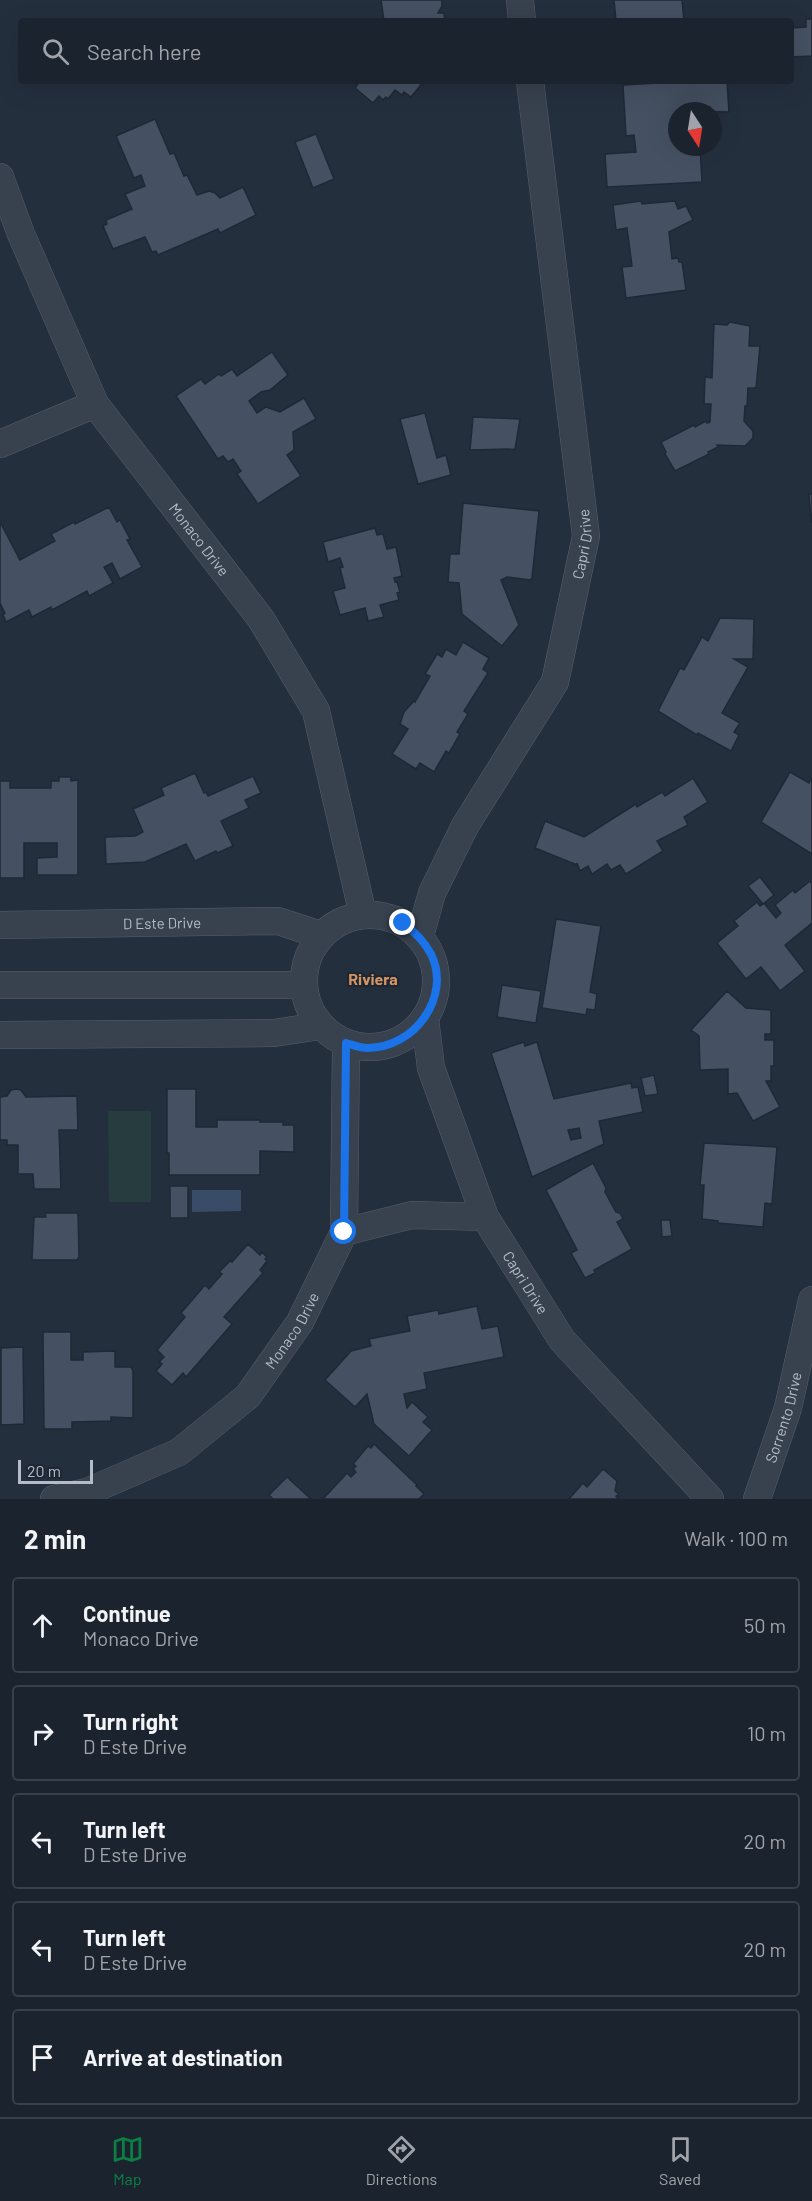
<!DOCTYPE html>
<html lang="en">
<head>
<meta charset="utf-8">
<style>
	:root { --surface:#1b232e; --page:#282f3a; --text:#f1f3f6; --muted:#a0a4aa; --line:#39404a; --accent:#0b8043 }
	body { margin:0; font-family:Barlow,sans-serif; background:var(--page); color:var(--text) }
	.compass { position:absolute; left:668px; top:102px; width:54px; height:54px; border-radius:50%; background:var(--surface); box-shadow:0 6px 24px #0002; rotate:168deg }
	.scale { position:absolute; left:18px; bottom:15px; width:75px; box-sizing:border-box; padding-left:6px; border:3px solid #b4bcc9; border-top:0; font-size:16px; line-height:21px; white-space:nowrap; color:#b4bcc9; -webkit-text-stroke:4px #1d2633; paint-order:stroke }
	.stop { position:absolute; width:18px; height:18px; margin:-14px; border:4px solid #1a73e8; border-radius:50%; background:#fff }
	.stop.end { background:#1a73e8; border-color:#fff; box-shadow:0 2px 6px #0008 }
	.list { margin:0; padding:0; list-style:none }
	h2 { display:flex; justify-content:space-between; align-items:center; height:78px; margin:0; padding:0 24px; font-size:26px }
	h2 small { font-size:20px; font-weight:400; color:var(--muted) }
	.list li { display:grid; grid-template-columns:39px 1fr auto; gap:18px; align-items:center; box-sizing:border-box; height:96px; margin:0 12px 12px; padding:0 12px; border:2px solid var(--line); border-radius:6px }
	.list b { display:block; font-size:22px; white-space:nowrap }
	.list p { margin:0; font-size:20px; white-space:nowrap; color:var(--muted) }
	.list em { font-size:20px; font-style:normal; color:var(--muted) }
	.icon { flex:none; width:33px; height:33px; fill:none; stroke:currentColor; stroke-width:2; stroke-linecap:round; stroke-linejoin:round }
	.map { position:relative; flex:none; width:812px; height:1499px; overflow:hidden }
	.search { position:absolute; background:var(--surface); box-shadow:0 6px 24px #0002; left:18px; right:18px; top:18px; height:66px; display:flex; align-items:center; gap:15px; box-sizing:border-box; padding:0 21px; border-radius:6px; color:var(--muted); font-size:22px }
	.sheet { height:618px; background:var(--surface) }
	nav { display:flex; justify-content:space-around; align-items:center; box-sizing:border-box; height:84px; border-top:2px solid var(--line); background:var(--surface); font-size:16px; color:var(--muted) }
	nav a { display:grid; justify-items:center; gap:3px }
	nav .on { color:var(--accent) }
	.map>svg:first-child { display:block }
	.green { fill:#263c3f }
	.water { fill:#394c67 }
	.building { fill:#455162; stroke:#1f2835; stroke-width:1.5; fill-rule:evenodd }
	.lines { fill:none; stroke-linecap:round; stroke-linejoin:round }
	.minor-casing { stroke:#565f6c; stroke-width:28 }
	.minor { stroke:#38414e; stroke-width:27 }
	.route { stroke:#1a73e8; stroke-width:8 }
	.labels { text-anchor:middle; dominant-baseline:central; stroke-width:4.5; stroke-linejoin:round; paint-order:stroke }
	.street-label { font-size:15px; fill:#b4bcc9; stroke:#1d2633 }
	.neighbourhood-label { font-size:16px; font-weight:bold; fill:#d59563; stroke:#1d2633 }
</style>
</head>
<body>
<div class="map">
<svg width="812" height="1499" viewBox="0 0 812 1499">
	<rect width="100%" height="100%" fill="#242f3e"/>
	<path class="green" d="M108,1111h43v91h-42z"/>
	<path class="water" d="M192,1190h49v21l-49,1z"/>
	<g class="building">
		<path d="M381,0h61v6l-4,7h6l1,8h-61z"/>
		<path d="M614,0h68l2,21h-68z"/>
		<path d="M806,19h6v37l-21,1v-29l15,-1z"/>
		<path d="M354,81h70l-13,16 -7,-5 -2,3 -7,-5 -7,9 -2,-2 -3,3 -4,-4 -6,7 -18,-15 3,-4z"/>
		<path d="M692,81h35l2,31 -52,-1v36h23l2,35 -95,5 -2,-33 31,-2 -2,-17 -8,1 -3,-51z"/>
		<path d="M155,119l15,35 4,-1 10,23 3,-1 10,20 12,-4 6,2 5,5 23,-11 13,28 -36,18 -2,-4 -60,26 -2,-4 -4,1 -7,-15 -32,12 -10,-23 4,-2 -1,-4 26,-11 -7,-15 20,-8 -4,-11 -7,3 -18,-42z"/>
		<path d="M316,134l18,45 -21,9 -18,-46z"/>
		<path d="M641,201l1,3 33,-3 3,8 8,-3 7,14 -24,12 3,27 6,-1 1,4h3l4,28 -60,8 -4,-31 10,-1 -5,-38 -11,2 -3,-25z"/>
		<path d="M730,322l20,4 -1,20h11l-4,42h-8l-1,18h-2l-1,15 9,10v7l-8,8 -28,-1 1,2 -10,5 1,2 -34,17 -10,-17 1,-2 -5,-10 33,-17 1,2 11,-6 1,2 3,-1 1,-18h-7l1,-27 7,1 2,-54 13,1z"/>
		<path d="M272,352l16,23 -18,15 -9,2 -12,9 8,12 9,-6 14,5 24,-14 12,21 -23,13 1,18 -7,5 14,21 -43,28 -21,-30 4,-3 -8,-12 -5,3 -5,-6 -5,3 -42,-63 25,-17 4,5 14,-10 2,2 11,-7 5,7z"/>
		<path d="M425,413l12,45 9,-3 5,20 -33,9 -18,-65z"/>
		<path d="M473,417l47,2 -5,30 -45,1z"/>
		<path d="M809,494h3v28h-1z"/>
		<path d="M463,503l76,8 -7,67 -2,2 -23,-3 -6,3 18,45 -17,21 -40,-32 -3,-31 -11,-1 2,-28h9z"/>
		<path d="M109,507l8,15 3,-2 10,19 -3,1 15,27 -22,12 -8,-16 -8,4 9,16 -24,13 -2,-5 -35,19 -1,-3 -19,10 -3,-7 -23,12 -3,-7 2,-2 -5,-10v-81l20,38 35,-19 -4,-7 23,-12 1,2z"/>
		<path d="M375,528l2,7 6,-1 4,15 9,-2 6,29 -8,2 1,4h2l3,10 -3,1 2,7 -19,5 4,12 -16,4 -3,-13 -25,7 -7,-24 12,-3 -5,-20 3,-1 -3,-9 -12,4 -5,-20z"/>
		<path d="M720,618l34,1 -1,40h-19l14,8 -26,46 18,10 -6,9 5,3 -8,16 -33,-18 -1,2 -39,-24 22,-43 4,2 18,-33 6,4z"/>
		<path d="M463,642l26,16 -6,11 5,4 -24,38 4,3 -11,18 3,2 -11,19 -3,-2 -12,21 -14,-9 -4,6 -24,-15 16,-25 -8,-5 4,-12 10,-11 1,1 15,-26 -5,-2 12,-20 5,3 4,-8 10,6z"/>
		<path d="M790,772l19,11 3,-6v77l-51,-32z"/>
		<path d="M195,773l9,20 2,-1 2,4 45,-20 8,17 -16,7 4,8 -28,13 12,25 -16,7 -1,-2 -21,10 -9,-17 -41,18 -39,2 -1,-27 30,-1 8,-4 -10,-23 31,-14 -3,-7z"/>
		<path d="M59,777h12v4l7,-1v95h-41v-17l20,-1v-14h-33v35h-24v-97h10v7h41v-7h8z"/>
		<path d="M693,778l15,24 -24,15 4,8 -31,16 6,10 -37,23 -6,-9 -9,5 -4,-6 -15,10 -4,-8 -8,5 -3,-8v2l-42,-17 10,-27 39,16 52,-33 1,3 25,-15 3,4z"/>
		<path d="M760,877l14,18 -10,8 12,15 5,-5 -6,-8 18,-15 2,3 15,-12 2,3v39l-27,22 20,26 -25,20 -19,-24 -15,12 -29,-36 21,-17 -4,-5 23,-19 3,4 3,-2 -15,-18z"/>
		<path d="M556,919l45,7 -11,66 7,2 -2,16 -8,-1 -1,6 -44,-7z"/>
		<path d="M502,985l39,6 -5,32 -39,-6z"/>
		<path d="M727,991l19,17 25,2v24h-6v6h9v26h-3v15h-5l14,26 -27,14 -16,-28 -9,1v-25l-28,1 -1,-34 -8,-6z"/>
		<path d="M524,1042l1,4 12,-4 17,57 77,-16 1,5 6,-1 5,25 -44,9 5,23 -72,33 -41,-124zM579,1128l2,10 -10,2 -3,-10z"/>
		<path d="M654,1075l4,19 -13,2 -4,-18z"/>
		<path d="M16,1089l5,1 5,7 51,-1 1,34h-19l2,59h-27l-1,-15h-15v-29h-11v-5h-7v-43l7,-1 4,-6z"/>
		<path d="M167,1089h29v38h21v-7h43v2h23v3h11v27l-34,-1v24h-91v-22h-2z"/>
		<path d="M704,1143l73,4 -5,57 -7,-1 -2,24 -45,-4v-2l-16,-2 2,-34h-4z"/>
		<path d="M593,1163l13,25 -1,4 11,20 4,1 3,6 -6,3 15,27 -38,21 1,3 -10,5 -14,-25 6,-3 -31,-60z"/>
		<rect x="170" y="1186" width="18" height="32"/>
		<path d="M45,1213h33l1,44 -2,3h-45l2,-43h12z"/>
		<path d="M661,1220h9l2,16 -10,1z"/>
		<path d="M248,1244l12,11 2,-3 5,5 -2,2 2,2 -7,9 3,3 -39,44 8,7 -46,53 -3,-4 -11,12 -16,-14 6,-7 -3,-2 5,-5 -7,-7 28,-33 -4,-4 24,-28 4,4 13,-15 -3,-2 11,-11 2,1z"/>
		<path d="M477,1306l5,23 16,-3 6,31 -80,16 3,16 -23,5 3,14 5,-6 16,15 -5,5 9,8 -23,26 -35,-32 -7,-30 -12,13 -30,-27 26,-29 20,-5 -2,-7 41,-8 -3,-15 31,-6 1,4z"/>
		<path d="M43,1332h28v28h12v-8l32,-1v16h16l2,4v47l-22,-1v4l-39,1v7h-28z"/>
		<path d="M23,1347l1,77 -23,1v-77z"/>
		<path d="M374,1444l43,41 -1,1 8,8 -5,5h-96l24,-26 4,4 5,-5 -3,-3 3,-3 -3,-2 15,-18 3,2z"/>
		<path d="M603,1469l14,12 -2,10 4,3 -3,2 3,3h-50l14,-16 4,4z"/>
		<path d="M287,1477l24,22h-38l-4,-4z"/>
	</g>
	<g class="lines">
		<g class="minor-casing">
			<g id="minor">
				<path d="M520,0l2,21"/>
				<path id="s1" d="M0,177l21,57 74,170 166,215 55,92 47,204"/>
				<path d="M0,444l95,-40"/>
				<circle cx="370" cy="981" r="66"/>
				<path id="s2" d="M0,925l278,-4 43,14"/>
				<path id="s3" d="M420,936l12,-43 33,-67 90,-144 31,-146 -56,-455"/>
				<path d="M0,985h303"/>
				<path id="s4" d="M425,1019l6,49 54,149 77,123 148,159"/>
				<path d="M0,1035l274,-2 46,-7"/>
				<path d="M344,1232l68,-17 73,2"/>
				<path id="s5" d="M54,1499l33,-7 92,-40 69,-56 52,-74 44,-90 2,-189"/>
				<path id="s6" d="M757,1499l31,-91 24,-108"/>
			</g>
		</g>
		<use href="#minor" class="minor"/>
	</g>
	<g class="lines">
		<path class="route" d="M344,1232l2,-189c7,2 15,5 22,5 46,0 84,-51 63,-94 -7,-13 -16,-22 -28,-31"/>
	</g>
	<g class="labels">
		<g class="street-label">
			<text stroke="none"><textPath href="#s1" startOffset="417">Monaco Drive</textPath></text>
			<text stroke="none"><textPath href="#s3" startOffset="430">Capri Drive</textPath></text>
			<text stroke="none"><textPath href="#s2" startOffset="162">D Este Drive</textPath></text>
			<text stroke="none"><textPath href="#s4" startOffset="285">Capri Drive</textPath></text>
			<text stroke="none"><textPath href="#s5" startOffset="302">Monaco Drive</textPath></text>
			<text stroke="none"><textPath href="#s6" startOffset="86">Sorrento Drive</textPath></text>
		</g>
		<g class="neighbourhood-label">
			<text x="373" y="978">Riviera</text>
		</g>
	</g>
</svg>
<svg class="compass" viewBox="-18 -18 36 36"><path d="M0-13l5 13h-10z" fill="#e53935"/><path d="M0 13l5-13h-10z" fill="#a0a4aa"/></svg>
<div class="scale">20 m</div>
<div class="stop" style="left:344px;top:1232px"></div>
<div class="stop end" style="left:403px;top:923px"></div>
<div class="search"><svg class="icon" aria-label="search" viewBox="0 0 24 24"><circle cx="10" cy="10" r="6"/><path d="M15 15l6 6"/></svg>Search here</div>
</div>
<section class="sheet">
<h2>2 min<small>Walk · 100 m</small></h2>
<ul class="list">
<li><svg class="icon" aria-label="ahead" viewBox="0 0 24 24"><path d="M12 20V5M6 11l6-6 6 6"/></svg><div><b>Continue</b><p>Monaco Drive</p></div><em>50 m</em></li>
<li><svg class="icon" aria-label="right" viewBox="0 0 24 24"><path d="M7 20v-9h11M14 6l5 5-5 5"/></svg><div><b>Turn right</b><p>D Este Drive</p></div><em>10 m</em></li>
<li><svg class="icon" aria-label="left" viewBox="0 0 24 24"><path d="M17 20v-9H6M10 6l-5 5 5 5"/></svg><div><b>Turn left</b><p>D Este Drive</p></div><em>20 m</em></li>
<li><svg class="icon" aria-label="left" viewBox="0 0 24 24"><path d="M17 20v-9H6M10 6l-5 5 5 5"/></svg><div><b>Turn left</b><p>D Este Drive</p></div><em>20 m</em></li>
<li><svg class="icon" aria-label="arrive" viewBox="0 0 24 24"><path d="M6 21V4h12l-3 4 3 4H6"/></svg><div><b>Arrive at destination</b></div></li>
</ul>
</section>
<nav>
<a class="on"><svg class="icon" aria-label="map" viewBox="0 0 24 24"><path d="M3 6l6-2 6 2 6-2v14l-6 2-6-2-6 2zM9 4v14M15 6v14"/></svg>Map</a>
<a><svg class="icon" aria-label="directions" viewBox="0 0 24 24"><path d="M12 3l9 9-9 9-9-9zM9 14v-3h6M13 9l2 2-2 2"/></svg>Directions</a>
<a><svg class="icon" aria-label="saved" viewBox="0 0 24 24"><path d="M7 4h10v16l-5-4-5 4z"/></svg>Saved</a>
</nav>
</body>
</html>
